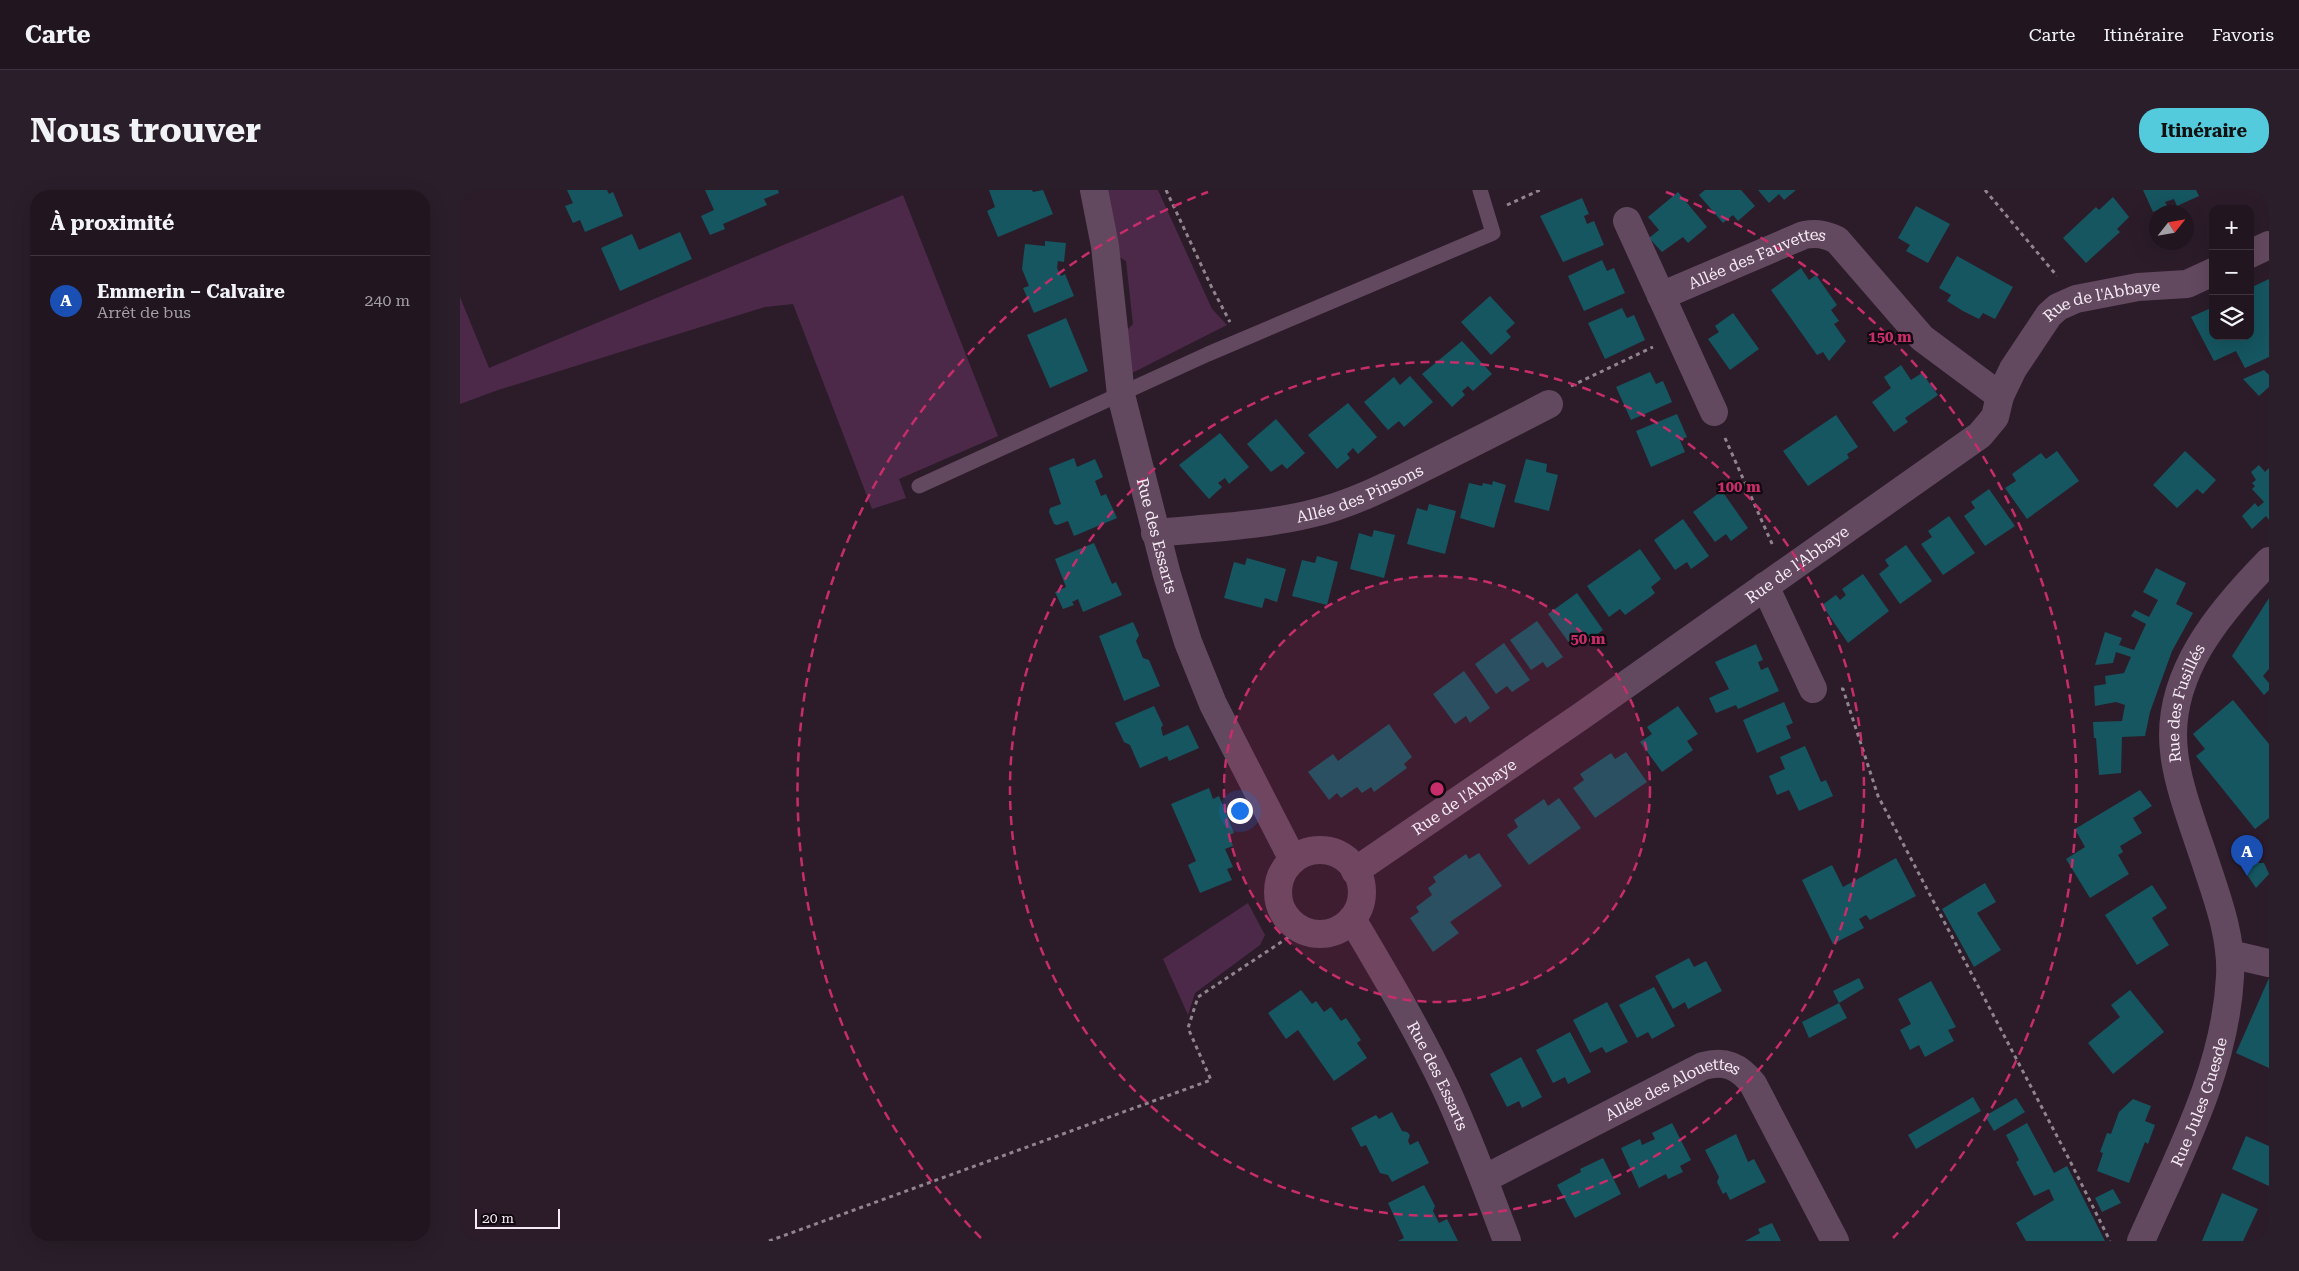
<!DOCTYPE html>
<html lang="fr">
<head>
<meta charset="utf-8">
<style>
	:root { --surface:#211520; --page:#291e29; --text:#f1f3f6; --muted:#a29fa5; --line:#3e343e; --accent:#54cadd }
	body { margin:0; font-family:"Roboto Serif",serif; background:var(--page); color:var(--text) }
	.controls { position:absolute; right:15px; top:15px; display:grid; overflow:hidden; border-radius:10px; box-shadow:0 5px 20px #0002 }
	.controls button { width:45px; height:45px; display:grid; place-items:center; padding:0; border:0; border-bottom:1px solid var(--line); background:var(--surface); color:var(--text); font:25px sans-serif }
	.compass { position:absolute; left:1689px; top:15px; width:45px; height:45px; border-radius:50%; background:var(--surface); box-shadow:0 5px 20px #0002; rotate:59deg }
	.scale { position:absolute; left:15px; bottom:12px; width:85px; box-sizing:border-box; padding-left:5px; border:2px solid #f5eaf3; border-top:0; font-size:14px; line-height:18px; white-space:nowrap; color:#f5eaf3; -webkit-text-stroke:4px #10090f; paint-order:stroke }
	.you { position:absolute; left:779px; top:620px; width:18px; height:18px; margin:-12px; border:4px solid #fff; border-radius:50%; background:#1a73e8; box-shadow:0 0 0 8px #1a73e833 }
	.badge { display:grid; place-items:center; width:32px; height:32px; border-radius:50%; background:var(--accent); color:#fff; font-size:16px; font-weight:700 }
	.pin { position:absolute; translate:-50% -41px; filter:drop-shadow(0 1px 2px #0008) }
	.pin::after { content:''; position:absolute; top:26px; width:18px; height:15px; background:inherit; clip-path:polygon(0 0,100% 0,50% 100%) }
	.list { margin:0; padding:0; list-style:none }
	h2 { display:flex; justify-content:space-between; align-items:center; height:65px; margin:0; padding:0 20px; font-size:21px }
	h2 small { font-size:16px; font-weight:400; color:var(--muted) }
	.list li { display:grid; grid-template-columns:32px 1fr auto; gap:15px; align-items:center; box-sizing:border-box; height:90px; padding:0 20px; border-top:1px solid var(--line) }
	.list b { display:block; font-size:19px; white-space:nowrap }
	.list p { margin:0; font-size:16px; white-space:nowrap; color:var(--muted) }
	.list em { font-size:16px; font-style:normal; color:var(--muted) }
	.icon { flex:none; width:28px; height:28px; fill:none; stroke:currentColor; stroke-width:2; stroke-linecap:round; stroke-linejoin:round }
	.map { position:relative; flex:none; width:1809px; height:1051px; overflow:hidden; border-radius:20px }
	header { display:flex; align-items:center; gap:30px; box-sizing:border-box; height:70px; padding:0 25px; background:var(--surface); border-bottom:1px solid var(--line) }
	header strong { font-size:24px }
	nav { display:flex; gap:28px; margin-inline-start:auto; font-size:18px }
	.intro { display:flex; align-items:center; justify-content:space-between; box-sizing:border-box; height:120px; padding:0 30px }
	h1 { margin:0; font-size:35px }
	.button { padding:12px 22px; border-radius:20px; background:var(--accent); color:#111; font-size:18px; font-weight:700 }
	main { display:flex; gap:30px; padding:0 30px }
	aside { flex:1; background:var(--surface); border-radius:20px; box-shadow:0 5px 20px #0002 }
	.map>svg:first-child { display:block }
	.green { fill:#4d2949 }
	.building { fill:#155660 }
	.lines { fill:none; stroke-linecap:round; stroke-linejoin:round }
	.path { stroke:#91848f; stroke-width:3; stroke-dasharray:4 4; stroke-linecap:butt }
	.service { stroke:#63495f; stroke-width:15 }
	.minor { stroke:#63495f; stroke-width:28 }
	.tertiary { stroke:#63495f; stroke-width:28 }
	.ring { fill:none; stroke:#c72d6a; stroke-width:2.5; stroke-dasharray:9 6 }
	.labels { text-anchor:middle; dominant-baseline:central; stroke-width:4.5; stroke-linejoin:round; paint-order:stroke }
	.street-label { font-size:16px; fill:#f5eaf3; stroke:#10090f }
	.centre { fill:#c72d6a; stroke:#10090f; stroke-width:2.5 }
	.ring-label { font-size:15px; text-anchor:middle; font-weight:bold; fill:#c72d6a; stroke:#10090f; stroke-width:4.5; stroke-linejoin:round; paint-order:stroke }
</style>
</head>
<body>
<header>
<strong>Carte</strong>
<nav><a>Carte</a><a>Itinéraire</a><a>Favoris</a></nav>
</header>
<div class="intro"><h1>Nous trouver</h1><a class="button">Itinéraire</a></div>
<main>
<aside>
<h2>À proximité<small></small></h2>
<ul class="list">
<li><span class="badge" style="background:#1a4fb4">A</span><div><b>Emmerin – Calvaire</b><p>Arrêt de bus</p></div><em>240 m</em></li>
</ul>
</aside>
<div class="map">
<svg width="1809" height="1051" viewBox="0 0 1809 1051">
	<rect width="100%" height="100%" fill="#2c1c2a"/>
	<g class="green">
		<path d="M645,0h53l54,119 15,16 -97,49 -4,-43 7,-7 -7,-63 -8,-5z"/>
		<path d="M443,5l95,241 -99,43 7,19 -34,11 -79,-205 -28,3 -267,83 -38,14v-107l29,71z"/>
		<path d="M788,713l17,32 -5,10 -65,48 -7,22 -25,-56z"/>
	</g>
	<g class="building">
		<path d="M107,0h40l2,4 4,-2 10,24 -38,16 -5,-12 -7,3 -8,-17 8,-3z"/>
		<path d="M245,0h73l1,3 -15,6 3,6 -44,19 2,5 -15,6 -9,-19 13,-6z"/>
		<path d="M529,0h43l1,2 10,-2 10,24 -55,23 -11,-26 8,-4z"/>
		<path d="M1245,0h36l14,16 -17,15 -5,-6 -10,8 -24,-28z"/>
		<path d="M1298,0h38l-12,10 -5,-6 -10,9z"/>
		<path d="M1683,0h53l3,6 -22,10 -3,-7 -9,3 2,4 -14,6z"/>
		<path d="M1218,2l29,35 -19,16 -5,-6 -21,15 -13,-14 10,-8 -11,-13z"/>
		<path d="M1653,7l16,20 -12,12 3,3 -34,31 -23,-25 33,-31 3,3z"/>
		<path d="M1122,8l7,16 -5,2 3,8 7,-3 10,24 -41,17 -23,-46z"/>
		<path d="M1456,16l34,18 -22,39 -22,-12 4,-6 -12,-7z"/>
		<path d="M220,42l12,27 -72,32 -19,-43 31,-14 7,16z"/>
		<path d="M585,51l21,2 -2,19 -6,-1 -1,7 4,8 4,-2 9,22 -40,17 -11,-25 6,-2 -7,-17 3,-25 20,2z"/>
		<path d="M1497,66l56,31 -18,32 -12,-6 -4,6 -16,-8 -16,-10 4,-6 -12,-7z"/>
		<path d="M1142,70l5,11 7,-3 11,25 -41,18 -16,-35z"/>
		<path d="M1341,78l8,12 7,-5 21,30 -6,5 8,11 -5,3 12,17 -17,20 -6,-9 -6,3 -46,-65z"/>
		<path d="M1809,89v78l-24,11 -9,-17 -22,10 -23,-44 22,-10v29h37v-48z"/>
		<path d="M1030,106l25,27 -9,8 5,6 -20,18 -30,-33z"/>
		<path d="M1162,118l5,10 7,-3 11,25 -40,19 -17,-36z"/>
		<path d="M1273,123l26,36 -29,21 -22,-31 11,-7 -4,-6z"/>
		<path d="M606,128l22,53 -38,17 -23,-53z"/>
		<path d="M1002,151l30,33 -19,17 -5,-5 -6,5 3,4 -13,12 -30,-33z"/>
		<path d="M1441,175l10,15 11,-7 16,22 -33,23 3,4 -14,10 -22,-30 19,-14 -7,-11z"/>
		<path d="M1804,180l5,5v12l-10,9 -16,-17z"/>
		<path d="M1190,182l6,12 7,-3 9,21 -41,18 -15,-33z"/>
		<path d="M950,186l23,26 -29,25 -5,-6 -11,9 -24,-28 30,-25 6,8z"/>
		<path d="M888,213l29,34 -19,17 -5,-6 -6,6 3,4 -13,11 -29,-34z"/>
		<path d="M1217,224l10,23 -7,3 5,12 -34,15 -15,-36z"/>
		<path d="M1376,225l22,32 -11,7 2,4 -41,28 -25,-35z"/>
		<path d="M816,229l29,34 -18,16 -5,-5 -11,8 -24,-28z"/>
		<path d="M760,243l29,34 -20,17 -4,-6 -7,5 4,4 -13,12 -30,-34z"/>
		<path d="M1597,261l22,30 -52,38 -22,-31 11,-7 -4,-7 4,-3 25,-18 5,6z"/>
		<path d="M1725,261l31,29 -13,14 -6,-5 -20,19 -24,-23z"/>
		<path d="M614,268l3,9 18,-8 8,18 -8,4 6,15 5,-2 11,24 -43,18 -6,-15 -11,4 -3,-1 -5,-12 1,-4 11,-4 -12,-36z"/>
		<path d="M1066,269l21,5 -1,8 12,3 -9,36 -35,-9z"/>
		<path d="M1799,275l6,7 4,-4v52l-3,-4 -14,13 -10,-13 13,-13 3,4 6,-5 -12,-13 3,-3 -3,-3 4,-3 -5,-8z"/>
		<path d="M1033,291l13,4 -12,43 -34,-10 9,-35 13,3 1,-3 9,2z"/>
		<path d="M1529,299l26,37 -30,20 -21,-30 11,-8 -4,-6z"/>
		<path d="M1262,301l26,37 -17,13 -5,-7 -11,8 -22,-30z"/>
		<path d="M969,314l27,7 -11,43 -38,-10 10,-36 10,3z"/>
		<path d="M1489,326l26,37 -32,22 -22,-31 11,-7 -4,-6z"/>
		<path d="M1223,329l26,37 -18,13 -4,-7 -12,8 -21,-30z"/>
		<path d="M914,340l21,5 -11,43 -34,-9 9,-36 13,4z"/>
		<path d="M634,353l18,41 4,-2 6,13 -39,17 -5,-13 -6,3 2,3 -11,4 -8,-17 11,-5 -11,-28z"/>
		<path d="M1446,355l26,36 -32,23 -21,-30 10,-8 -4,-6z"/>
		<path d="M1180,359l21,30 -10,8 4,6 -5,4 -25,18 -5,-6 -11,8 -22,-31z"/>
		<path d="M857,366l21,6 -11,43 -35,-9 10,-36 13,3z"/>
		<path d="M787,368l39,11 -9,33 -12,-4 -3,10 -38,-10 10,-36 11,3z"/>
		<path d="M1696,378l30,15 -10,21 17,9 -21,38 -22,61 -5,24 -23,1 -1,36 -22,2 -3,-37h-2l-1,-16 29,-1 3,-16 -9,-3 -21,4 -1,-20 12,-2 -1,-8 19,-3 7,-16 -15,-5 -3,11 -18,2 10,-33 17,6 -3,7 15,5 12,-26 -15,-8 4,-6 14,7 9,-17 -15,-8z"/>
		<path d="M1403,384l26,37 -41,32 -26,-38 14,-10 4,5 6,-5 -4,-6z"/>
		<path d="M1117,403l26,37 -18,13 -5,-7 -10,8 -22,-30z"/>
		<path d="M1809,408v71l-6,7 6,7v7l-5,5 -32,-39z"/>
		<path d="M1077,431l26,36 -16,11 -4,-6 -12,8 -21,-30z"/>
		<path d="M673,432l6,13 -3,6 7,17 6,2 11,26 -36,15 -25,-65z"/>
		<path d="M1044,453l26,37 -18,12 -5,-6 -11,8 -21,-30z"/>
		<path d="M1296,454l7,16 -5,2 3,8 7,-3 11,24 -41,18 -2,-4 -20,8 -7,-15 20,-9 -14,-27z"/>
		<path d="M1004,481l26,37 -20,15 -4,-7 -11,8 -22,-30z"/>
		<path d="M1773,510l36,44v74l-14,11 -59,-73 9,-7 -12,-15z"/>
		<path d="M1324,512l9,21 -7,3 5,12 -34,15 -14,-33z"/>
		<path d="M694,516l9,19 -2,3 2,8 25,-11 11,23 -30,13 -2,-5 -27,12 -10,-23 -6,-3 -9,-19z"/>
		<path d="M1218,516l20,28 -11,7 6,9 -31,22 -22,-30 12,-8 -5,-7z"/>
		<path d="M929,534l23,33 -8,7 3,4 -33,24 -3,-5 -9,6 -5,-6 -16,11 -4,-5 -8,7 -21,-28 25,-18 5,7z"/>
		<path d="M1345,556l16,36 5,-2 7,16 -34,15 -10,-21 -12,5 -8,-19 16,-7 -5,-12z"/>
		<path d="M1166,562l21,30 -52,36 -22,-30 11,-8 -4,-6 31,-21 4,6z"/>
		<path d="M749,598l4,11 6,-3 15,37 -5,2 4,11 -8,3 8,18 -6,2 5,11 -32,13 -12,-28 8,-4 -25,-57z"/>
		<path d="M1680,600l12,16 -19,12 9,15 -22,13 3,6 -5,3 11,19 -39,24 -24,-39 19,-12 -10,-18z"/>
		<path d="M1099,608l22,30 -52,37 -22,-30 11,-8 -4,-7 30,-21 4,7z"/>
		<path d="M1019,663l23,33 -52,36 9,11 -26,19 -23,-34 9,-6 -3,-5 16,-12 -4,-7 8,-6 -3,-5 33,-23 3,5z"/>
		<path d="M1436,668l20,38 -46,24 -4,-5 -7,4 5,9 -31,16 -31,-64 30,-15 11,22z"/>
		<path d="M1779,673h25l5,11 -13,14z"/>
		<path d="M1525,693l11,19 -19,11 24,37 -27,17 -32,-58z"/>
		<path d="M1692,695l15,23 -15,10 17,27 -32,20 -32,-50z"/>
		<path d="M1229,768l5,9 12,-6 16,30 -34,18 -3,-7 -12,7 -18,-33z"/>
		<path d="M1399,788l5,10 -25,15 -6,-12z"/>
		<path d="M1809,788v90l-33,-15z"/>
		<path d="M1471,791l25,46 -8,3 6,11 -29,16 -6,-12 -9,5 -10,-20 11,-6 -13,-25z"/>
		<path d="M1194,797l21,39 -23,13 -4,-7 -11,6 -18,-33z"/>
		<path d="M841,800l11,14 4,-3 8,11 7,-5 10,14 5,-3 15,22 -4,3 10,15 -33,23 -36,-51 -12,9 -18,-26z"/>
		<path d="M1670,800l34,42 -51,42 -25,-31 32,-26 -9,-12z"/>
		<path d="M1147,812l21,40 -22,11 -4,-6 -12,6 -17,-33z"/>
		<path d="M1379,813l8,15 -38,20 -7,-16z"/>
		<path d="M1110,842l21,40 -23,12 -3,-7 -12,6 -17,-33z"/>
		<path d="M1061,867l21,40 -20,11 -3,-7 -12,6 -17,-33z"/>
		<path d="M1513,907l8,14 -65,38 -8,-14z"/>
		<path d="M1556,908l9,14 -31,19 -9,-15z"/>
		<path d="M1673,909l18,7 -6,15 10,4 -7,19 -3,-2 -16,41 -32,-12 6,-18 -3,-1 7,-19 4,1 8,-22z"/>
		<path d="M932,922l10,19 5,1 3,3 -2,6 2,4 8,-4 11,22 -37,19 -4,-7 -8,-2 -14,-28 -5,2 -10,-19 25,-13 3,4z"/>
		<path d="M1212,933l19,37 -11,6 3,6 -15,7 -2,-5 -27,14 -18,-40 19,-9 2,6 13,-6 -3,-6z"/>
		<path d="M1567,933l27,50 13,-7 38,75h-79l-10,-18 38,-23 -5,-11 -15,7 -18,-34 3,-2 -13,-25z"/>
		<path d="M1276,944l12,28 6,-3 12,23 -36,18 -4,-8 -3,2 -6,-12 2,-5 -14,-27z"/>
		<path d="M1786,946l23,10v40l-37,-17z"/>
		<path d="M1143,968l18,36 -46,24 -18,-33 24,-13 -1,-3z"/>
		<path d="M964,995l11,21 -2,5 6,12 8,-4 11,22h-60l6,-3 -16,-35z"/>
		<path d="M1653,999l8,14 -19,9 -7,-14z"/>
		<path d="M1762,1003l36,16 -15,32h-41z"/>
		<path d="M1312,1033l9,18h-36l15,-8 -2,-4z"/>
	</g>
	<g class="lines">
		<g class="path">
			<path d="M706,0l46,98 18,34"/>
			<path d="M1525,0l72,86"/>
			<path d="M1047,15l33,-15"/>
			<path d="M1111,196l82,-39"/>
			<path d="M1265,248l48,108"/>
			<path d="M1381,499h2l35,107 191,363 41,82"/>
			<path d="M309,1051l442,-161 -23,-52 10,-31 103,-68"/>
		</g>
		<path class="service" d="M459,296l289,-132 285,-121 -13,-43"/>
		<g class="minor">
			<path id="s1" d="M634,0l11,56 16,149 46,180 21,67 25,62 80,156"/>
			<path d="M1167,31l87,191"/>
			<path d="M1790,64l19,-9"/>
			<path id="s2" d="M1201,106l143,-61c13,-2 21,-1 33,5l85,98 78,58"/>
			<path id="s3" d="M695,343c52,-5 105,-7 155,-19 40,-9 77,-28 113,-46 42,-21 84,-42 126,-64"/>
			<path d="M1305,396l48,103"/>
			<circle cx="860" cy="702" r="42"/>
			<path id="s4" d="M895,681l225,-154 400,-282 15,-18 5,-21 13,-27 36,-54 9,-8 18,-8 62,-12 49,-3 26,-12"/>
			<path id="s5" d="M892,729c33,56 66,111 94,170 23,50 42,101 61,152"/>
			<path id="s6" d="M1024,989l219,-113c22,-6 36,0 50,18l82,157"/>
		</g>
		<g class="tertiary">
			<path d="M1770,764l39,9"/>
			<path id="s7" d="M1681,1051c37,-84 84,-170 89,-264 2,-38 -11,-74 -23,-110 -11,-34 -30,-82 -33,-116 -9,-76 46,-140 95,-190"/>
		</g>
	</g>
	<circle cx="977" cy="599" r="213" fill="#c72d6a" fill-opacity=".12"/>
	<g class="ring">
		<circle cx="977" cy="599" r="213"/>
		<circle cx="977" cy="599" r="427"/>
		<path d="M521 1048A640 640 0 0 1 748 2M1206 2A640 640 0 0 1 1433 1048"/>
	</g>
	<g class="labels">
		<g class="street-label">
			<text stroke="none"><textPath href="#s2" startOffset="104">Allée des Fauvettes</textPath></text>
			<text stroke="none"><textPath href="#s4" startOffset="958">Rue de l'Abbaye</textPath></text>
			<text stroke="none"><textPath href="#s3" startOffset="210">Allée des Pinsons</textPath></text>
			<text stroke="none"><textPath href="#s1" startOffset="352">Rue des Essarts</textPath></text>
			<text stroke="none"><textPath href="#s4" startOffset="538">Rue de l'Abbaye</textPath></text>
			<text stroke="none"><textPath href="#s7" startOffset="564">Rue des Fusillés</textPath></text>
			<text stroke="none"><textPath href="#s4" startOffset="132">Rue de l'Abbaye</textPath></text>
			<text stroke="none"><textPath href="#s5" startOffset="179">Rue des Essarts</textPath></text>
			<text stroke="none"><textPath href="#s6" startOffset="211">Allée des Alouettes</textPath></text>
			<text stroke="none"><textPath href="#s7" startOffset="151">Rue Jules Guesde</textPath></text>
		</g>
	</g>
	<circle cx="977" cy="599" r="8" class="centre"/>
	<g class="ring-label">
		<text x="1430" y="152">150 m</text>
		<text x="1279" y="302">100 m</text>
		<text x="1128" y="454">50 m</text>
	</g>
</svg>
<div class="controls">
<button>+</button>
<button>−</button>
<button><svg class="icon" aria-label="layers" viewBox="0 0 24 24"><path d="M12 4l9 5-9 5-9-5zM3 14l9 5 9-5"/></svg></button>
</div>
<svg class="compass" viewBox="-18 -18 36 36"><path d="M0-13l5 13h-10z" fill="#e53935"/><path d="M0 13l5-13h-10z" fill="#a29fa5"/></svg>
<div class="scale">20 m</div>
<div class="you"></div>
<div class="pin badge" style="left:1787px;top:686px;background:#1a4fb4">A</div>
</div>
</main>
</body>
</html>
